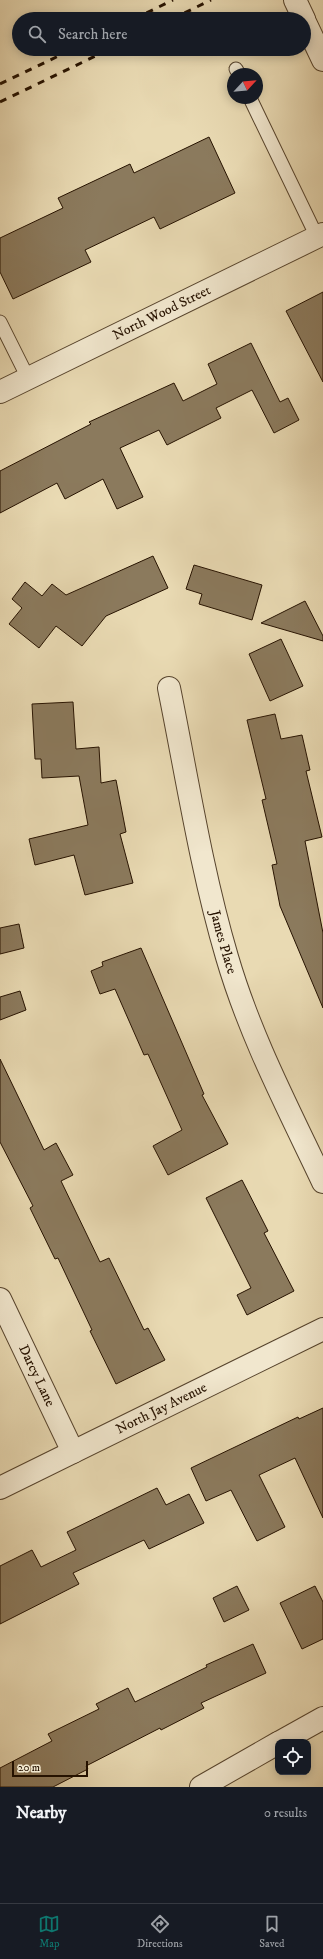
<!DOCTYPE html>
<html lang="en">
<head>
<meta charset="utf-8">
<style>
	:root { --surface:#171b24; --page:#20242c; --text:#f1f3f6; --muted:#9ea1a6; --line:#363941; --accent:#0f766e }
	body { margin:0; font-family:"IM FELL DW Pica",serif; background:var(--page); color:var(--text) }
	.controls { position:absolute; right:12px; bottom:12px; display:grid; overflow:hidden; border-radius:8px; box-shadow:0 2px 10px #0003 }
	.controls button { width:36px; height:36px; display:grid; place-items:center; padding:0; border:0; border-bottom:1px solid var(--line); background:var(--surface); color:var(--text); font:20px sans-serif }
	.compass { position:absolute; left:227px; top:68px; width:36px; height:36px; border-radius:50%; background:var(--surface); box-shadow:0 2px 10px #0003; rotate:64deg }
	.scale { position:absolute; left:12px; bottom:10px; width:76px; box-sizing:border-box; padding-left:4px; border:2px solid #261200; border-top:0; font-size:11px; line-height:14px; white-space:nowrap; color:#261200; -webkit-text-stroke:3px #f1e7ce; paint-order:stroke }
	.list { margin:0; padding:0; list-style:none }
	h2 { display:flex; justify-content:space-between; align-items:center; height:52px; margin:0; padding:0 16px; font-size:17px }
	h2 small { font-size:13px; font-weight:400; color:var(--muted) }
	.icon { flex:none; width:22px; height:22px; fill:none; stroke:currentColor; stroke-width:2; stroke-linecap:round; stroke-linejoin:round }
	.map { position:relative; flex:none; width:323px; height:1787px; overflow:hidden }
	.search { position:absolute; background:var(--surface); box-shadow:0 2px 10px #0003; left:12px; right:12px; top:12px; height:44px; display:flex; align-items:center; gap:10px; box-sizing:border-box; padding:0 14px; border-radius:22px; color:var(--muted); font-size:15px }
	.sheet { height:116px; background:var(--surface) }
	nav { display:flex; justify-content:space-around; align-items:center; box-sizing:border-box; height:56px; border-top:1px solid var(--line); background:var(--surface); font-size:11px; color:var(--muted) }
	nav a { display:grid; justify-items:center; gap:2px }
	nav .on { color:var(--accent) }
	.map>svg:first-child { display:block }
	.building { fill:#8b7a5d; stroke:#261200 }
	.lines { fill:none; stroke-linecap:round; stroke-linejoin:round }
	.lane-casing { stroke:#57442d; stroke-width:15 }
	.street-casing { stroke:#57442d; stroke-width:24 }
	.lane { stroke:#f1e7ce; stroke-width:13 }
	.street { stroke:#f1e7ce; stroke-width:22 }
	.rail { stroke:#261200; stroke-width:3; stroke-dasharray:7 7; stroke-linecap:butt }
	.labels { text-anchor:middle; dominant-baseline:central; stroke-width:3; stroke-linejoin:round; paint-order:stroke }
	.street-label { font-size:14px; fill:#261200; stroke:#f1e7ce }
</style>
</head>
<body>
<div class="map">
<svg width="323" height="1787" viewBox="0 0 323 1787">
	<rect width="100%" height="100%" fill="#e9dab3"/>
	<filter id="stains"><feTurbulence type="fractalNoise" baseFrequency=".005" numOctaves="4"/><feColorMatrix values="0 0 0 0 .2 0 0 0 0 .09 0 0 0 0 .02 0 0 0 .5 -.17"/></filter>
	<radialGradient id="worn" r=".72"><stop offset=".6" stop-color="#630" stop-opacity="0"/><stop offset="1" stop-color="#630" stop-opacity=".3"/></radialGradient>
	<g class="building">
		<path d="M209,137l26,56 -75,36 -6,-12 -69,33 6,12 -78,37 -13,-27v-34l63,-30 -5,-10 72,-34 4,9z"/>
		<path d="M323,292v90l-37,-71z"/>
		<path d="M251,343l29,59 8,-4 11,22 -25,13 -22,-43 -36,18 5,10 -54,27 -8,-15 -39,18 23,49 -26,12 -14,-30 -38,20 -8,-16 -57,30v-42l91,-47 -2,-2 85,-39 9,18 34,-17 -9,-20z"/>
		<path d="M153,556l15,32 -62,28 -24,30 -26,-20 -17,22 -30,-24 13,-16 -10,-9 13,-17 17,14 10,-12 14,11z"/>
		<path d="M194,565l68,20 -10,35 -53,-16 3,-10 -16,-5z"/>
		<path d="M305,601l18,35v5l-62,-18z"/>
		<path d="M281,639l22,47 -33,15 -21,-47z"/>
		<path d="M73,702l3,47 23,-2 2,36 15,-3 10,52 -6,2 13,49 -48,12 -11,-40 -39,10 -6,-26 59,-14 -9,-49 -37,2 -1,-19h-6l-3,-55z"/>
		<path d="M275,714l6,25 21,-4 8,35 -4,1 16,66 -17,4 18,92v75l-43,-102 -8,-41 5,-1 -15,-64 4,-1 -19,-79z"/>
		<path d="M19,924l5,24 -24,6v-26z"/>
		<path d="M141,948l63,146 -2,1 26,49 -60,31 -15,-29 29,-16 -34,-76 -4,1 -29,-66 -15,5 -9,-23 12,-5 -1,-4z"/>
		<path d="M20,991l6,19 -26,10v-23z"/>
		<path d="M0,1059l44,91 12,-7 17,32 -12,6 39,81 9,-4 35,72 4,-2 17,32 -49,24 -26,-53 2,-1 -34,-72 -3,1 -25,-51 3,-2 -33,-64z"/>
		<path d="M242,1180l26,51 -4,2 30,58 -47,24 -10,-20 14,-7 -45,-90z"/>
		<path d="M323,1408v110l-28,-60 -36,17 26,52 -28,14 -26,-51 -25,11 -15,-33 107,-51 1,2z"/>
		<path d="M157,1488l9,17 23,-11 15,29 -55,26 -5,-9 -71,33 6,11 -79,40v-58l32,-16 9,17 35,-17 -9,-18z"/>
		<path d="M237,1586l12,24 -25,12 -11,-24z"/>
		<path d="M315,1586l8,16v37l-21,10 -22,-46z"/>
		<path d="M253,1644l13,29 -65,30 3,5 -43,22 -1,-2 -74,38 2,3 -35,18h-53v-19l52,-27 -4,-7 51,-25 -3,-5 32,-16 7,14 72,-35 -1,-2z"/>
	</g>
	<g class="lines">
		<g class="lane-casing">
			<g id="lane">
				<path d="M236,69l3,5"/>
				<path d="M250,98l67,139"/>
				<path d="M0,322l28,56"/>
			</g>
		</g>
		<g class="street-casing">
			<g id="street">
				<path d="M295,0l9,19"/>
				<path d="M304,20l19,40"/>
				<path id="s1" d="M0,392l323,-158"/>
				<path id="s2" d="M169,688c18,89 32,181 58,269 23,79 61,151 96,225"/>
				<path id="s3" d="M0,1299l73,153"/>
				<path id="s4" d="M0,1488l323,-159"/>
				<path d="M280,1742l43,-24"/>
				<path d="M201,1787l77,-44"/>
			</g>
		</g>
		<use href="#lane" class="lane"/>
		<use href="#street" class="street"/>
		<g class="rail">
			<path d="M134,19l39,-19"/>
			<path d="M172,19l39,-19"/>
			<path d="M0,84l73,-35"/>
			<path d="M0,102l110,-53"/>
		</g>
	</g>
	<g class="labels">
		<g class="street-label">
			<text stroke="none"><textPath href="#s1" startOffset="180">North Wood Street</textPath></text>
			<text stroke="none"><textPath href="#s2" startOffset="260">James Place</textPath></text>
			<text stroke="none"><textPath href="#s3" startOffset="85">Darcy Lane</textPath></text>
			<text stroke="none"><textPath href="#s4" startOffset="180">North Jay Avenue</textPath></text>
		</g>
	</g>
	<rect width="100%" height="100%" filter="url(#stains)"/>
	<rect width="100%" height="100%" fill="url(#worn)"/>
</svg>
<div class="controls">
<button><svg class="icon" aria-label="locate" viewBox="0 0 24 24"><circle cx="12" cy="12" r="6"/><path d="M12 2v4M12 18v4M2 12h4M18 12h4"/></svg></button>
</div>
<svg class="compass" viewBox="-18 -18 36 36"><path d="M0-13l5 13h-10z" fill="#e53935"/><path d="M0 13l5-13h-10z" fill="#9ea1a6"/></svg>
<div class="scale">20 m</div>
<div class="search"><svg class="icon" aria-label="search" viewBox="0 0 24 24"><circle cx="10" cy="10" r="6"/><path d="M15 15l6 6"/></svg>Search here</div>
</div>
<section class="sheet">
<h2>Nearby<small>0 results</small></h2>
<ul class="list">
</ul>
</section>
<nav>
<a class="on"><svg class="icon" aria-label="map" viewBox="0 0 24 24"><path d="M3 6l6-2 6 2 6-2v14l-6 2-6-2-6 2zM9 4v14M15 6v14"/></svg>Map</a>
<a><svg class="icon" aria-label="directions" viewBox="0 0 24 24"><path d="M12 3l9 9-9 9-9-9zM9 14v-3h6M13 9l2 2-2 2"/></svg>Directions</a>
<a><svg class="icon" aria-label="saved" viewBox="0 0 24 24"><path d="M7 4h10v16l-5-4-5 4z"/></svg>Saved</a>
</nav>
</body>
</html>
